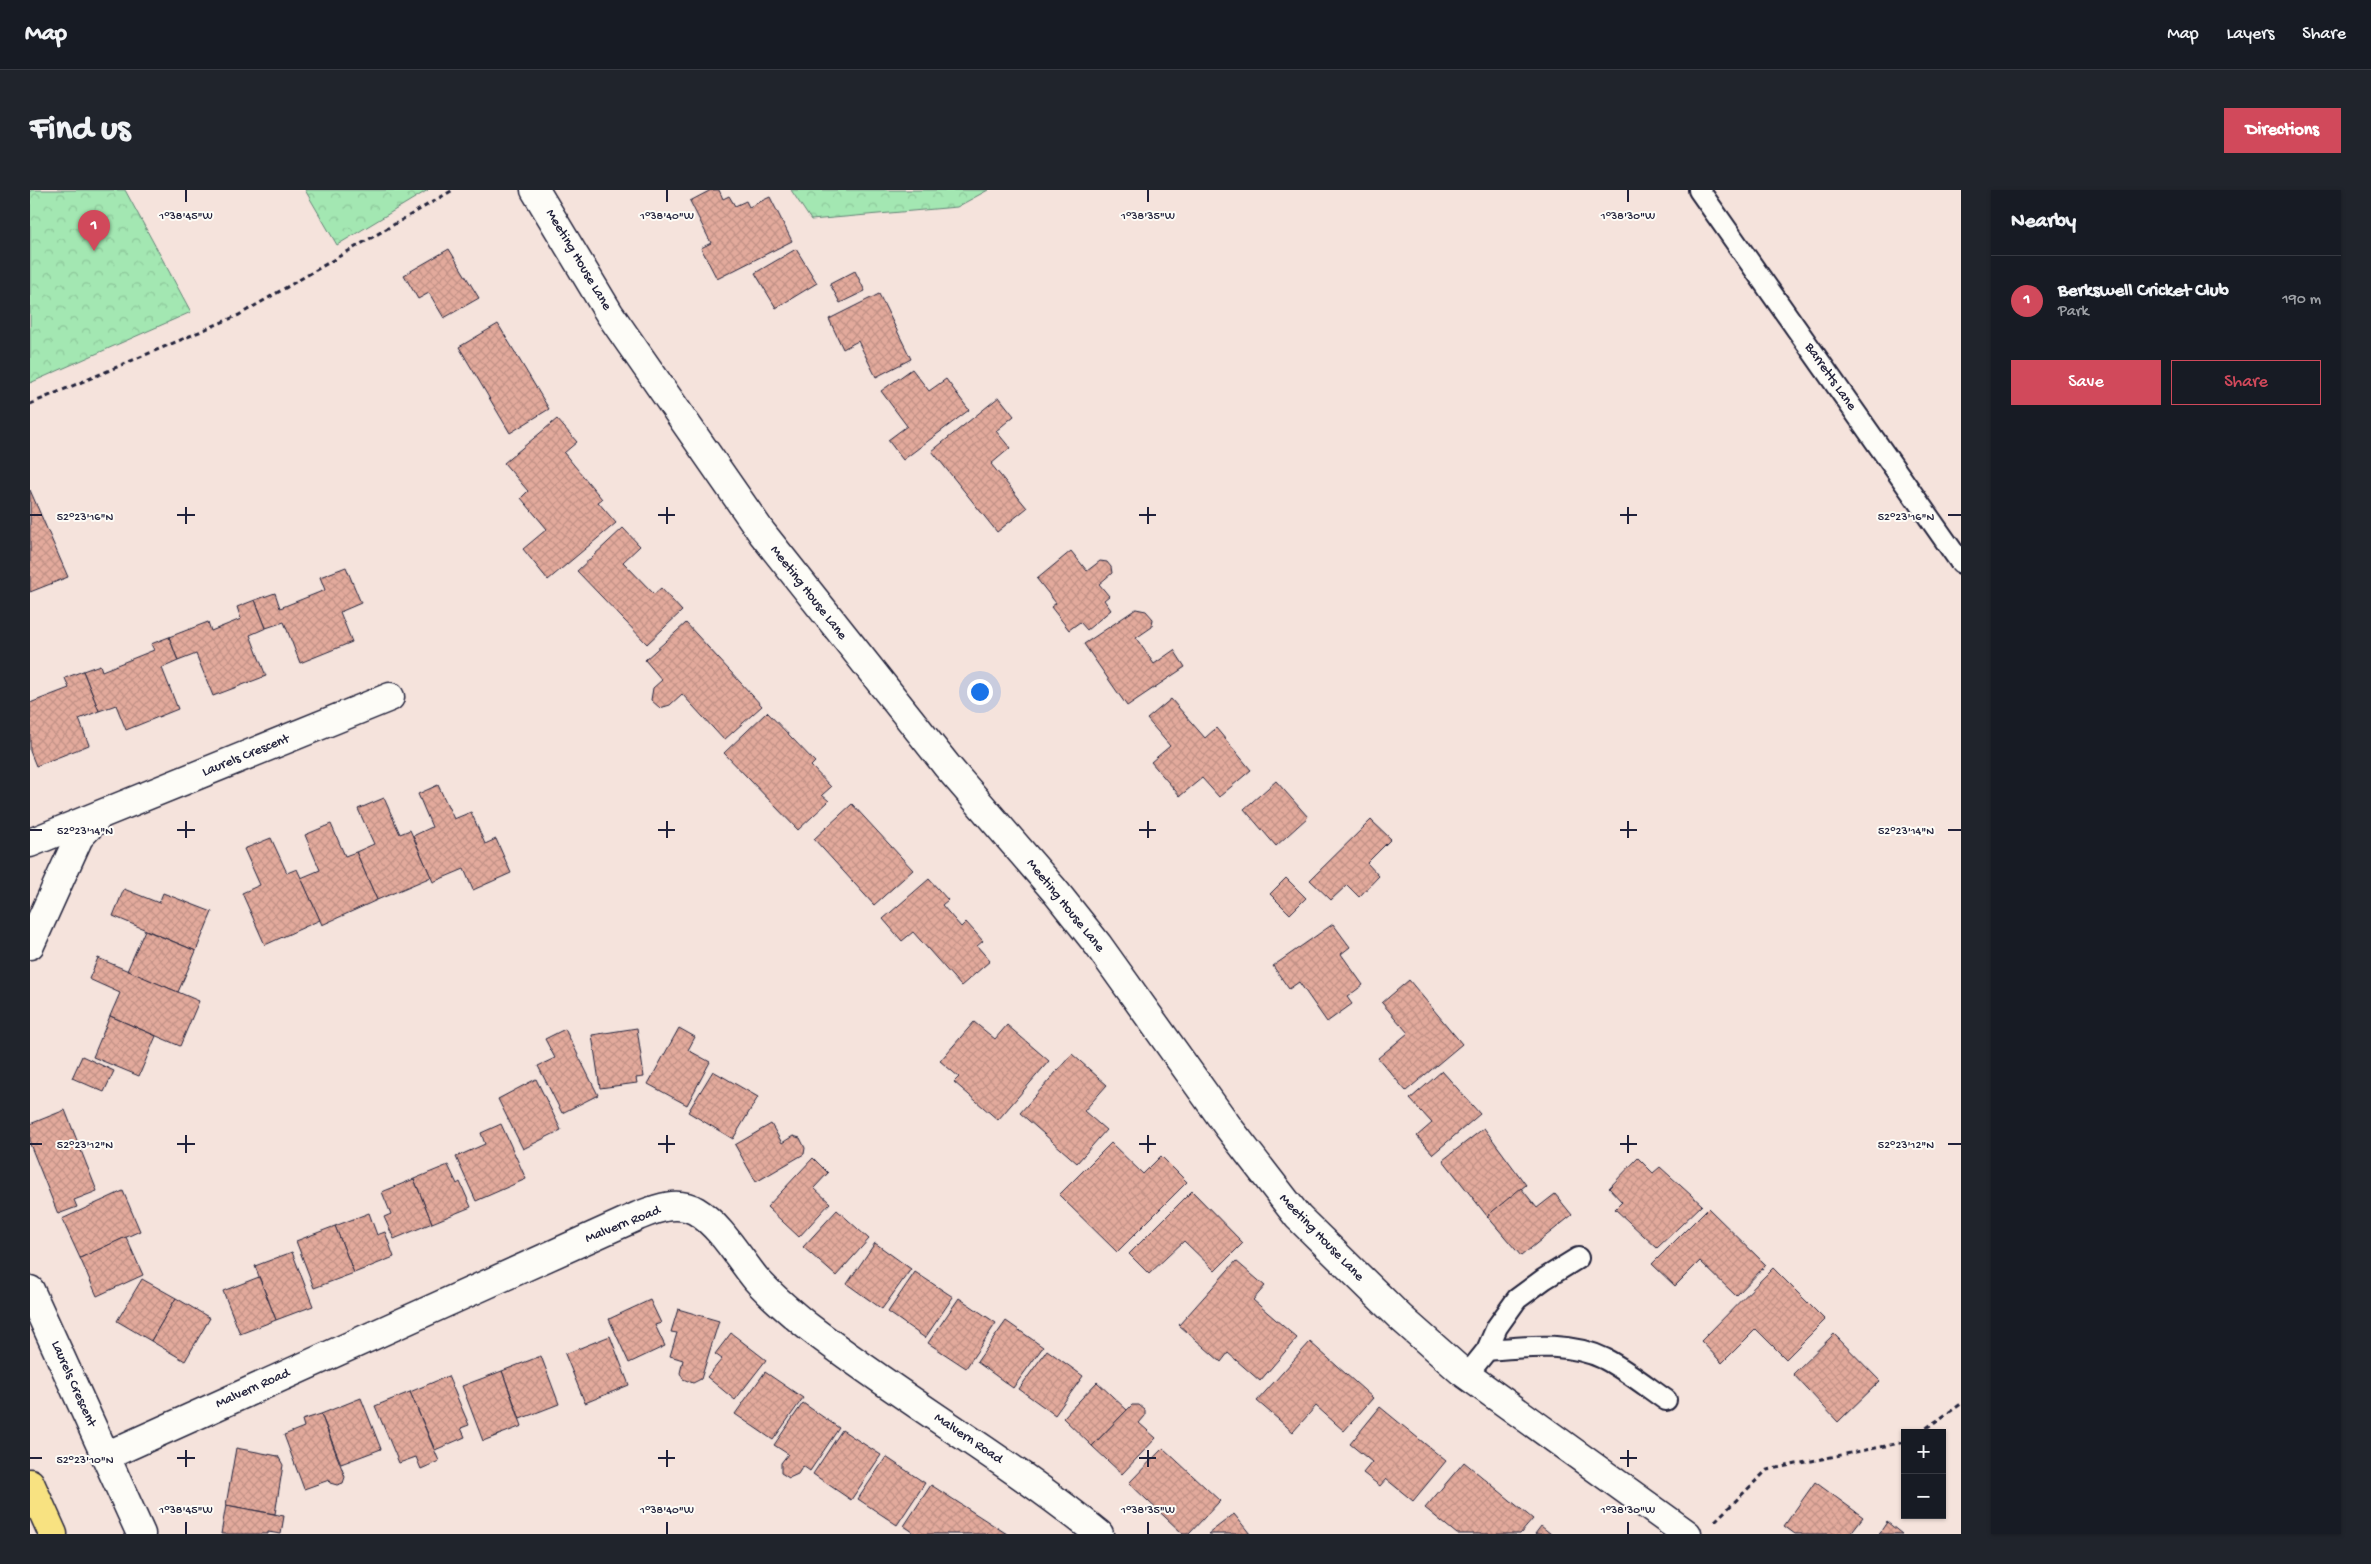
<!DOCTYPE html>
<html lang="en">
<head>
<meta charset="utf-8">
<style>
	:root { --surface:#171b24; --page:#20242c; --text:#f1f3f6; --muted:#9ea1a6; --line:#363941; --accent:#d1495b }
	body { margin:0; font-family:"Gochi Hand",sans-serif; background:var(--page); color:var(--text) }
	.controls { position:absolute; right:15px; bottom:15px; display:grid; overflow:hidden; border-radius:0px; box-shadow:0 1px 4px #0004 }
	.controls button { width:45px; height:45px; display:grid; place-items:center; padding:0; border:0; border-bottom:1px solid var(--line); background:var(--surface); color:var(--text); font:25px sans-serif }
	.you { position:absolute; left:949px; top:501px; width:18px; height:18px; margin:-12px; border:4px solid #fff; border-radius:50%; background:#1a73e8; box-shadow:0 0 0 8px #1a73e833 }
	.badge { display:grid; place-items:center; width:32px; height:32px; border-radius:50%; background:var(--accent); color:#fff; font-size:16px; font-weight:700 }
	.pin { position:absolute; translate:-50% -41px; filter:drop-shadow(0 1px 2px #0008) }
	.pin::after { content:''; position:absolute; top:26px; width:18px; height:15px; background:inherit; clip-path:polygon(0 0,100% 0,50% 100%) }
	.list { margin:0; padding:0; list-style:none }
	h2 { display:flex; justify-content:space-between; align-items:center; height:65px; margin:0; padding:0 20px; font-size:21px }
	h2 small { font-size:16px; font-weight:400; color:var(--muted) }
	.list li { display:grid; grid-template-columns:32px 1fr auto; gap:15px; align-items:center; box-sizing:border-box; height:90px; padding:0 20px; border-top:1px solid var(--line) }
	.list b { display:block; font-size:19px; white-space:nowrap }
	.list p { margin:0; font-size:16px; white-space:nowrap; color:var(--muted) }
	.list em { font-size:16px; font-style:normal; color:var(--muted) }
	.actions { display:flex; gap:10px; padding:15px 20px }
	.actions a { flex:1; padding:11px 0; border:1px solid var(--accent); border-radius:0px; text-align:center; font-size:18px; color:var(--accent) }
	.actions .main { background:var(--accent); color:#fff }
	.map { position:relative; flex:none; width:1931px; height:1344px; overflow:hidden; border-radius:0px }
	header { display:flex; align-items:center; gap:30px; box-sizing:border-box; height:70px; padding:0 25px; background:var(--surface); border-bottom:1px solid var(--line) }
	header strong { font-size:24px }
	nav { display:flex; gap:28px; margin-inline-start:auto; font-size:18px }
	.intro { display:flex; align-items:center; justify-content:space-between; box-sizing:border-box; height:120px; padding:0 30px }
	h1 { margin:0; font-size:35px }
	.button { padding:12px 22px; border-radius:0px; background:var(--accent); color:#fff; font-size:18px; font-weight:700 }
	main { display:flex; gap:30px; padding:0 30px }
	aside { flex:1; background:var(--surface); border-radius:0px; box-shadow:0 1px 4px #0004 }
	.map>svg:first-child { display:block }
	.forest { fill:url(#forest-crowns); stroke:#628476 }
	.building { fill:url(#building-cross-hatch); stroke:#22223b }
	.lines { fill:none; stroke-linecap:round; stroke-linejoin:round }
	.lane-casing { stroke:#22223b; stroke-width:24 }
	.street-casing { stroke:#22223b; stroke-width:31 }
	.highway-casing { stroke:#22223b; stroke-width:31 }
	.path { stroke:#22223b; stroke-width:3; stroke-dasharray:5 4; stroke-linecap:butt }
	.lane { stroke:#fdfcf7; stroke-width:20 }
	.street { stroke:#fdfcf7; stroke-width:28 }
	.highway { stroke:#f8e281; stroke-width:28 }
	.ticks { fill:none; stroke:#22223b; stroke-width:2 }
	.labels { text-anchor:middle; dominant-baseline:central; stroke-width:4; stroke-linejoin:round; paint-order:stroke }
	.street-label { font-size:14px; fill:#22223b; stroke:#fdfcf7 }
	.ticks-label { font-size:12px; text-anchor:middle; fill:#22223b; stroke:#fdfcf7; stroke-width:4; stroke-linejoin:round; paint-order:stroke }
</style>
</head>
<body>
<header>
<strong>Map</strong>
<nav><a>Map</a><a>Layers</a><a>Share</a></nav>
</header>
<div class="intro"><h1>Find us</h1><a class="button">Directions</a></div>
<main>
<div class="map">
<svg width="1931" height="1344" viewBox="0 0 1931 1344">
	<defs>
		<pattern id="forest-crowns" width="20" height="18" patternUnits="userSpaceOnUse" patternTransform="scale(1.25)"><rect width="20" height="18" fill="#a3e7b2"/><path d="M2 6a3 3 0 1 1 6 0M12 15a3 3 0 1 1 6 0" fill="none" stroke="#8cc69a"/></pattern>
		<pattern id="building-cross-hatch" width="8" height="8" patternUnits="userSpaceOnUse" patternTransform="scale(1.25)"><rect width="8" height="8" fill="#e3aa9c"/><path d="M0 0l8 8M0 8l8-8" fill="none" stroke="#c29287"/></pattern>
	</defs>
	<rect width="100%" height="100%" fill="#f5e3dc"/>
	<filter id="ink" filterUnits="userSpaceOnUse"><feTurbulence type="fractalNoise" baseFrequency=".02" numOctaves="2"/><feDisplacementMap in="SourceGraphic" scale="10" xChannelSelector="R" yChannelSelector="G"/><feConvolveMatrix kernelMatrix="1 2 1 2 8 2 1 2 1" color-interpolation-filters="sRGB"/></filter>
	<g filter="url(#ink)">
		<g class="forest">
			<path d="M0,0h95l66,122 -161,71z"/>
			<path d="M275,0h123l-91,55z"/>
			<path d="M761,0h197l-31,17 -146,13z"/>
		</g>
		<g class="building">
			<path d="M681,0h8l4,9 6,-3 6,10 11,-5 3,6 21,-10 22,44 -75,38 -16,-31 10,-5 -21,-42z"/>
			<path d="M419,59l30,49 -35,20 -15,-25 -11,6 -14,-24z"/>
			<path d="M766,59l21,34 -41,25 -21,-35z"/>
			<path d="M825,81l10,20 -25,12 -10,-19z"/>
			<path d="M849,104l32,65 -35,18 -18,-36 -15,8 -14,-30z"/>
			<path d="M468,134l51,85 -39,24 -51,-86z"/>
			<path d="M882,179l17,22 17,-12 23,31 -66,50 -15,-20 19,-14 -26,-35z"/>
			<path d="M969,207l15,19 -18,15 14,17 -19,16 36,44 -30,24 -65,-81z"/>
			<path d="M527,229l20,23 -13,11 38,46 -4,3 18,21 -68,57 -25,-31 24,-20 -26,-31 7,-7 -24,-28z"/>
			<path d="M0,300l38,87 -38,15z"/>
			<path d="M593,338l17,18 -17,16 31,32 7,-6 21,23 -35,33 -70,-73z"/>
			<path d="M1041,361l16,20 13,-10 7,1 4,5 1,6 -13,11 10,12 -5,4 7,10 -24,20 -7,-8 -11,8 -18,-23 5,-4 -19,-24z"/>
			<path d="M316,377l15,36 -21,9 12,30 -52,21 -16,-41 -18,6 -11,-28 20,-7 5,15 45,-18 -5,-13z"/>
			<path d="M225,410l11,28 -16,7 16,41 -53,20 -17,-42 -18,7 -9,-24 39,-15 3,9 30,-12 -4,-12z"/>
			<path d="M1106,419l10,2 7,8 -1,8 -16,11 18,26 20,-14 11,17 -58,39 -43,-62z"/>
			<path d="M656,433l76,83 -38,34 -42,-46 -12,11 -10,3 -9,-8 2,-12 9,-8 -17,-20z"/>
			<path d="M139,447l9,24 -16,7 16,41 -52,21 -10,-25 -17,6 -16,-40 17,-6 2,6 52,-21 -3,-6z"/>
			<path d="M53,481l16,40 -20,8 10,26 -53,21 -6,-15v-48l39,-15 -4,-10z"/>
			<path d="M1141,509l34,39 11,-10 35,42 -32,27 -17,-19 -22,18 -29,-34 19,-16 -23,-27z"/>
			<path d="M737,522l48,50 -4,4 20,21 -9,8 7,6 -31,29 -74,-77z"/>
			<path d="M1246,591l32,36 -32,29 -32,-37z"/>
			<path d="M408,595l16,34 17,-7 14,32 11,-5 15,34 -38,17 -9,-21 -31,13 -20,-46 19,-9 -14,-33z"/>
			<path d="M354,608l16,36 10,-4 21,47 -54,23 -21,-48 18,-8 -16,-35z"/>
			<path d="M822,614l61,66 -39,35 -60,-66z"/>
			<path d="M1341,630l20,19 -24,24 12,13 -20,21 -12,-12 -16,15 -21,-20z"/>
			<path d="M301,634l14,32 11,-4 21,48 -55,25 -21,-47 19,-8 -15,-35z"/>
			<path d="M241,648l16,35 10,-4 23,51 -55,25 -23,-52 18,-8 -16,-36z"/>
			<path d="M1256,688l20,20 -16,16 -20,-20z"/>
			<path d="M899,689l19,21 -6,5 19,22 5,-5 17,19 -6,5 13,15 -29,25 -48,-54 -11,9 -19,-22z"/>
			<path d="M94,699l35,14 4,-10 49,19 -16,39 -83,-35z"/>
			<path d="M1303,734l17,23 -9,7 22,31 -16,12 5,7 -25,18 -28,-40 -10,7 -16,-23z"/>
			<path d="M115,740l51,21 -18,41 -51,-21z"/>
			<path d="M68,768l101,43 -19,45 -70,-30 10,-23 -31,-14z"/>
			<path d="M1379,790l53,64 -56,47 -28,-33 30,-25 -26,-30z"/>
			<path d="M80,826l46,20 -17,40 -46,-19z"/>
			<path d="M944,832l21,17 12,-14 42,36 -51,59 -44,-38 5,-5 -19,-16z"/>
			<path d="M607,838l7,49 -8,1 1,5 -37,5 -8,-53z"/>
			<path d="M649,838l16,9 -7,13 22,12 -23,43 -39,-21z"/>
			<path d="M535,839l33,66 -36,18 -24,-47 17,-8 -10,-19z"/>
			<path d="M1042,864l35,31 -23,26 22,19 -29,33 -57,-50z"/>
			<path d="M52,866l32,15 -10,21 -32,-14z"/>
			<path d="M683,881l45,26 -25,42 -45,-27z"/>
			<path d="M1412,881l38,43 -47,40 -16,-18 15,-13 -22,-24z"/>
			<path d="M506,889l25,51 -38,19 -25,-50z"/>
			<path d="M35,920l32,81 -23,9 3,7 -19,7 -28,-70v-20z"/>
			<path d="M471,934l25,55 -50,22 -20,-44 29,-13 -4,-11z"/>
			<path d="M741,934l11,19 11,-7 7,2 5,10 -1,6 -48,28 -21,-37z"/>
			<path d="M1454,938l42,57 -39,31 -44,-56z"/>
			<path d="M1081,953l32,31 18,-18 26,26 -70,70 -58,-57z"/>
			<path d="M783,968l15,15 -14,15 16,15 -31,34 -32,-30z"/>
			<path d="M1608,968l15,15 7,-6 42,38 -45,43 -42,-39 7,-7 -13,-14z"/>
			<path d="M418,975l9,19 3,-2 11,25 -39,16 -18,-44z"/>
			<path d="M384,989l18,44 -38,16 -10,-22 7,-3 -9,-22z"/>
			<path d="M1491,998l16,20 18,-14 17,21 -51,41 -34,-40z"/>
			<path d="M93,1001l17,40 -60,27 -18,-39z"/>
			<path d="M1162,1001l51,52 -28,28 -31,-30 -35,33 -20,-20z"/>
			<path d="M1678,1018l58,57 -30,31 -36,-35 -25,25 -23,-22z"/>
			<path d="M807,1020l32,29 -33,37 -33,-29z"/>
			<path d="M339,1023l8,22 8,-3 9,25 -40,16 -19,-47z"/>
			<path d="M305,1036l19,47 -40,15 -18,-47z"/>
			<path d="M96,1047l17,38 -46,21 -17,-38z"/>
			<path d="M845,1053l36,26 -29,40 -35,-25z"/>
			<path d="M262,1062l21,54 -37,14 -21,-54z"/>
			<path d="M1206,1071l29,25 -12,14 44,38 -37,43 -32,-28 -7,9 -42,-37z"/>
			<path d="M1743,1078l52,52 -39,39 -30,-30 -34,34 -21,-22z"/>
			<path d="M885,1082l38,25 -28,41 -37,-26z"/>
			<path d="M229,1087l17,43 -36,14 -17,-43z"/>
			<path d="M112,1089l34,19 -25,43 -34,-20z"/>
			<path d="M146,1108l34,20 -25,43 -34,-20z"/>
			<path d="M929,1108l37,25 -30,45 -38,-25z"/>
			<path d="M620,1110l11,23 -6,2 10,21 -36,17 -20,-44z"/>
			<path d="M648,1119l41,12 -18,58 -8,4 -10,-4 -3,-6 3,-13 -13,-4 7,-23 -6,-1z"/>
			<path d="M976,1131l37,26 -30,41 -36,-26z"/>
			<path d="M701,1143l35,27 -31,40 -28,-23 15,-18 -7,-5z"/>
			<path d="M1804,1144l46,47 -42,41 -45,-48z"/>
			<path d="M580,1146l19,49 -44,18 -20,-49z"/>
			<path d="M1280,1152l63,56 -29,33 -28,-25 -23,26 -36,-31z"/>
			<path d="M1017,1160l36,26 -28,39 -36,-26z"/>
			<path d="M511,1166l18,48 -39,15 -18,-48z"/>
			<path d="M472,1181l20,55 -39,15 -21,-55z"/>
			<path d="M735,1182l38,26 -30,42 -38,-26z"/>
			<path d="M418,1186l21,49 -8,3 4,9 -30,13 -25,-58z"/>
			<path d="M1067,1192l30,28 -35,36 -29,-28z"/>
			<path d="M380,1202l29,69 -18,8 -5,-12 -17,6 -24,-57z"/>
			<path d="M331,1208l20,51 -40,15 -20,-50z"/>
			<path d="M773,1213l36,25 -29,43 -7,-5 -5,8 -9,4 -8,-5v-10l7,-9 -14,-9z"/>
			<path d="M1102,1215h7l6,5v6l-6,7 17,15 -34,36 -30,-28z"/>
			<path d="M1350,1217l66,54 -33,40 -27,-22 -6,7 -17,-13 9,-11 -22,-18z"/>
			<path d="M291,1224l24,63 -2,6 -6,2 -7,-2 -1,-3 -25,9 -20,-54 20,-8 -2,-7z"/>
			<path d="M812,1240l39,25 -30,45 -38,-26z"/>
			<path d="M206,1258l42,8 5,9 -8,49 -49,-9z"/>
			<path d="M1133,1258l57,53 -31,33h-6l-54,-51z"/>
			<path d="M856,1267l39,26 -28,42 -39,-26z"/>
			<path d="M1434,1272l69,57 -13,15h-63l-32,-26z"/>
			<path d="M1785,1292l48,35 -13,17h-55l-11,-8z"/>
			<path d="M901,1295l76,49h-91l-12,-8z"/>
			<path d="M196,1315l58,11 -3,18 -13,-2v2h-47z"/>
			<path d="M1204,1324l16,20h-42z"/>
			<path d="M1857,1332l15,12h-23z"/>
			<path d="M1511,1336l10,8h-16z"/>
		</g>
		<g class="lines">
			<g class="lane-casing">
				<g id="lane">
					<path d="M1669,0l262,373"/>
					<path d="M1457,1160c39,-3 81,-9 118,9 21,11 41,27 61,41"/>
					<path d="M1437,1185l20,-25 10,-23 20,-28 27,-20 34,-21"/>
				</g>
			</g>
			<g class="street-casing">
				<g id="street">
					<path d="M505,0l74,123 153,220 185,233 108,125 43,54 131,183 69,89 102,100 61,54 226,163"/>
					<path d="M0,653l360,-146"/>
					<path d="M0,755l49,-108 18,-19"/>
					<path d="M0,1100l111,244"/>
					<path d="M76,1266l532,-240c18,-7 39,-16 58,-5 25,15 42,46 60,68 15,17 33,32 50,46 95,74 200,133 293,209"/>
				</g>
			</g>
			<g class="highway-casing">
				<path id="highway" d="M0,1293l23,51"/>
			</g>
			<g class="path">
				<path d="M0,214l209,-89 214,-125"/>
				<path d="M1889,1243l42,-29"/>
				<path d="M1685,1331l52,-51 138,-28"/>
			</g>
			<use href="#lane" class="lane"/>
			<use href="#street" class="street"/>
			<use href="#highway" class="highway"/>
		</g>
	</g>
	<path class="ticks" d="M156,0v12M637,0v12M1118,0v12M1598,0v12M156,317v17M637,317v17M1118,317v17M1598,317v17M0,325h12M147,325h18M628,325h17M1109,325h17M1590,325h17M1918,325h13M156,631v17M637,631v17M1118,631v17M1598,631v17M0,640h12M147,640h18M628,640h17M1109,640h17M1590,640h17M1918,640h13M156,945v18M637,945v18M1118,945v18M1598,945v18M0,954h12M147,954h18M628,954h17M1109,954h17M1590,954h17M1918,954h13M156,1260v17M637,1260v17M1118,1260v17M1598,1260v17M0,1268h12M147,1268h18M628,1268h17M1109,1268h17M1590,1268h17M156,1332v12M637,1332v12M1118,1332v12M1598,1332v12"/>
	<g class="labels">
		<g class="street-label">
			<text transform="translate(548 70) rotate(59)">Meeting House Lane</text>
			<text transform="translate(1800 187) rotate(55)">Barretts Lane</text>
			<text transform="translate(778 403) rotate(52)">Meeting House Lane</text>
			<text transform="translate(216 566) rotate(-22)">Laurels Crescent</text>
			<text transform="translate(1035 716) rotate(51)">Meeting House Lane</text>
			<text transform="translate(593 1035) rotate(-22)">Malvern Road</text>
			<text transform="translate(1291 1048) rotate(46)">Meeting House Lane</text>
			<text transform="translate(43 1194) rotate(66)">Laurels Crescent</text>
			<text transform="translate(223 1199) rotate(-24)">Malvern Road</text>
			<text transform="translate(938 1249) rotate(34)">Malvern Road</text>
		</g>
	</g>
	<g class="ticks-label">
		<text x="156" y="29">1°38'45"W</text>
		<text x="637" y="29">1°38'40"W</text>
		<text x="1118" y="29">1°38'35"W</text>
		<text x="1598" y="29">1°38'30"W</text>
		<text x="55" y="330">52°23'16"N</text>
		<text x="1876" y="330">52°23'16"N</text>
		<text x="55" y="644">52°23'14"N</text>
		<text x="1876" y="644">52°23'14"N</text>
		<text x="55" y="958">52°23'12"N</text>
		<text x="1876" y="958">52°23'12"N</text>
		<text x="55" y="1273">52°23'10"N</text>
		<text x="156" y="1323">1°38'45"W</text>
		<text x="637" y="1323">1°38'40"W</text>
		<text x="1118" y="1323">1°38'35"W</text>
		<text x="1598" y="1323">1°38'30"W</text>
	</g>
</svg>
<div class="controls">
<button>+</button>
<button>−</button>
</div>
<div class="you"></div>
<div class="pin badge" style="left:64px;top:61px">1</div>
</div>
<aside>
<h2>Nearby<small></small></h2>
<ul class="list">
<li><span class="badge">1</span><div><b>Berkswell Cricket Club</b><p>Park</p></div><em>190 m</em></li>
</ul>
<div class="actions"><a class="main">Save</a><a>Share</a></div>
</aside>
</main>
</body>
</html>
